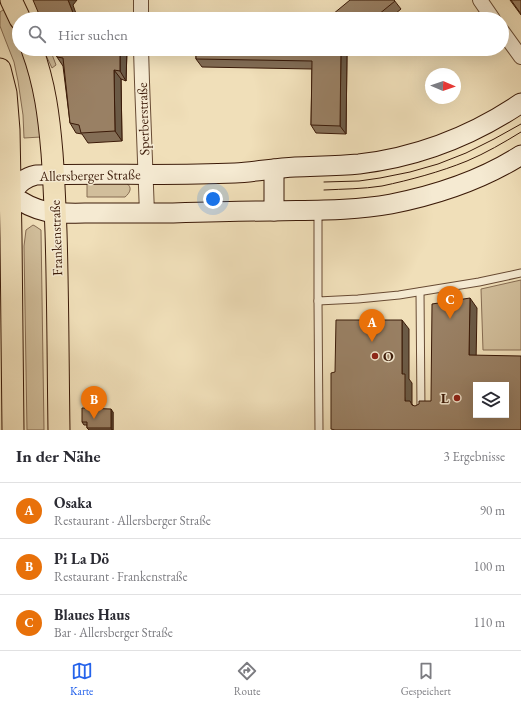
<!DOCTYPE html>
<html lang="de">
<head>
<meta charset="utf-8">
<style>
	:root { --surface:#fff; --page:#f7f7f7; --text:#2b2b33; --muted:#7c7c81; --line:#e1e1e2; --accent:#2563eb }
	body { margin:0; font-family:"EB Garamond",serif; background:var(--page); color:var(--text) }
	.controls { position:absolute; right:12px; bottom:12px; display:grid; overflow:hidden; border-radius:0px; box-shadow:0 4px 16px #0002 }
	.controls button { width:36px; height:36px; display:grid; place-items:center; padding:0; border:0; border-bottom:1px solid var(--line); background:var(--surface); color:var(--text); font:20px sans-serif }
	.compass { position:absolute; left:425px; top:68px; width:36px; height:36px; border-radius:50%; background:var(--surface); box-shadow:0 4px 16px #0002; rotate:92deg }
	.you { position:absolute; left:213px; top:199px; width:14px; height:14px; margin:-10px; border:3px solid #fff; border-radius:50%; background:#1a73e8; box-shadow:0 0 0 6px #1a73e833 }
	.badge { display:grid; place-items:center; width:26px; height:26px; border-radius:50%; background:var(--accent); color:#fff; font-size:13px; font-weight:700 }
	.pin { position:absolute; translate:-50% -33px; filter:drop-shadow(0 1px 2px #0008) }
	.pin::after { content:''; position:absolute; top:21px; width:14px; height:12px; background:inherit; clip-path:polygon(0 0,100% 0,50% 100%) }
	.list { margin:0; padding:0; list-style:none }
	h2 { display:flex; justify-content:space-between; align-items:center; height:52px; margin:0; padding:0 16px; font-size:17px }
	h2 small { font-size:13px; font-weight:400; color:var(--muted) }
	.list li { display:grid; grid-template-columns:26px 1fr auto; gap:12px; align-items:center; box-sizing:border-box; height:56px; padding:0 16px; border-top:1px solid var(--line) }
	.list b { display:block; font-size:15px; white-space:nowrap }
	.list p { margin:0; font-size:13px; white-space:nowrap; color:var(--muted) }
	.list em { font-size:13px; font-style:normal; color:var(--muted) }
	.icon { flex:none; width:22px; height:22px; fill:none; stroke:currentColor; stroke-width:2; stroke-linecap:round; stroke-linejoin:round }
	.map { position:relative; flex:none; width:521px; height:430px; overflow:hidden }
	.search { position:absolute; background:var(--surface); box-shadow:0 4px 16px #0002; left:12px; right:12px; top:12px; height:44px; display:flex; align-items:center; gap:10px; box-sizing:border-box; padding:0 14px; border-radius:22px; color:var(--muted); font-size:15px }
	.sheet { height:220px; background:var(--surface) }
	nav { display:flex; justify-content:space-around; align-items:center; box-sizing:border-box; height:56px; border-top:1px solid var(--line); background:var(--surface); font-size:11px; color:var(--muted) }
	nav a { display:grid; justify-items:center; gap:2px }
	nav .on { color:var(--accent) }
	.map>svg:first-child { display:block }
	.green { fill:#d1be9b; stroke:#866c52 }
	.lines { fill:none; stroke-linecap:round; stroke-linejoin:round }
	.service-casing { stroke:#684b34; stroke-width:9 }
	.minor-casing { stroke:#684b34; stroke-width:16 }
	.secondary-casing { stroke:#3b1a08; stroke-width:21 }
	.primary-casing { stroke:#3b1a08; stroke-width:23 }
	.service { stroke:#f5ead2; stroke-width:7 }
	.minor { stroke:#f5ead2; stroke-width:14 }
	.secondary { stroke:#f5ead2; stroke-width:19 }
	.primary { stroke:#f0dfb9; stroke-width:21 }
	.tram { stroke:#3b1a08; stroke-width:1 }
	.wall { fill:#846e56; stroke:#3b1a08 }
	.shaded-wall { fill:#6b5a46; stroke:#3b1a08 }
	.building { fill:#998064; stroke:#3b1a08; fill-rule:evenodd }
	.poi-dot { fill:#8f2418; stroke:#f5ead2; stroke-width:1.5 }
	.labels { text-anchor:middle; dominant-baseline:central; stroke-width:3; stroke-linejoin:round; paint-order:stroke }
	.street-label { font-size:14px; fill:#3b1a08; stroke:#f5ead2 }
	.poi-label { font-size:14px; font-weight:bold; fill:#3b1a08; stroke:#f5ead2; text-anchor:start }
</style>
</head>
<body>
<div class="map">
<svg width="521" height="430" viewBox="0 0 521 430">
	<rect width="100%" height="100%" fill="#f0dfb9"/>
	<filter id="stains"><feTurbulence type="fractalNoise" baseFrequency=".005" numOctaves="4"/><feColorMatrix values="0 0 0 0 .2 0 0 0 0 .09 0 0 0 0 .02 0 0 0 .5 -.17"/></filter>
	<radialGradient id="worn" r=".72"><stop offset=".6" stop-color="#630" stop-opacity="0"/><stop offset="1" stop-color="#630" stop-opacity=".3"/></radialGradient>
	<g class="green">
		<path d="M3,10h2l9,15 5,13v11h4l9,26 9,62 -17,1 -1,-23 -5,-34 -4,-19 -9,-23 -5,-13v-14z"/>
		<path d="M43,49h7l6,16 -4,3z"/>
		<path d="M87,182l39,1c7,4 4,10 -1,14h-38z"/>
		<path d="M33,225l2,1 6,4 3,200h-17l-3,-184 2,-16z"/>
		<path d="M521,280v70h-38l-2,-61z"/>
	</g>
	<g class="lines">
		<g class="service-casing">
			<g id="service">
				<path d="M318,210v91l40,-2 41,-4 80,-13 42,-9"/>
				<path d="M420,292l1,118"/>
				<path d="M318,301l1,129"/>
			</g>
		</g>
		<g class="minor-casing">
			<g id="minor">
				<path d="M141,0v19"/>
				<path d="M480,0l13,19"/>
				<path d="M502,31l19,26"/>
				<path d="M141,49l1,33 5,131"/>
			</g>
		</g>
		<g class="secondary-casing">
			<g id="secondary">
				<path d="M521,103c-49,33 -103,54 -162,61 -21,2 -43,2 -64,3 -20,1 -40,5 -60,6 -66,3 -132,0 -199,2 -13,3 -17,9 -26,19 12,9 24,15 38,18 16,2 33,1 49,1 25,0 50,0 76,0 33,-1 66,-2 100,-2 39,-1 79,0 118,-7 45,-9 91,-24 130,-49"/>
				<path d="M274,211v-42"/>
			</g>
		</g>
		<g class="primary-casing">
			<g id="primary">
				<path d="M11,0l9,19"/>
				<path d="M32,49c13,35 17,68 20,104 2,27 3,53 4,79 2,66 2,132 3,198"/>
				<path d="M0,69l6,24 3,37 2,108 2,192"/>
			</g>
		</g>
		<use href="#service" class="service"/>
		<use href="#minor" class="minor"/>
		<use href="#secondary" class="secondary"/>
		<use href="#primary" class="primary"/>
		<g class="tram">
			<path d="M324,182l35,-1 21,-3 30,-6 28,-8 28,-11 28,-14 27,-15"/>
			<path d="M324,190c19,-1 39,-1 58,-4 28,-6 58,-14 85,-25 19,-8 36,-18 54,-29"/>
		</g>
	</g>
	<g class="wall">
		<path d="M394,0l7,9 -12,10h-62z"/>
		<path d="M510,0h11v15z"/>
		<path d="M54,49h73l-1,32 -5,-2 1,62 -34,2 -6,-9 -6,-1 -6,-10 -7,-57 -6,-9z"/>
		<path d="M196,49h157l-6,5 -1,80 -30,-1 -5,-8 1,-56 -110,-2 -6,-8z"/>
		<path d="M113,412v18h-24l-2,-2v-3h-3l-2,-3z"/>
	</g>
	<g class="shaded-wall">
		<path d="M68,0h9l-4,5 5,14 -3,-1z"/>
		<path d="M120,49h7l-1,32 -6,-10z"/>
		<path d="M341,49h2l4,5 -1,80 -6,-8z"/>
		<path d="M114,70l7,9 1,62 -7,-10z"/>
		<path d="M470,298l7,10 -1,56 -7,-9z"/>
		<path d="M402,320l7,9v50l3,4v21l4,6 -11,-9 -3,-27z"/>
		<path d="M111,409l2,3v18h-1l-1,-2z"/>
	</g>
	<g class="building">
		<path d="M33,0h35l7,18h45v1h-79z"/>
		<path d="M350,0h44l1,1 -22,18h-46z"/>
		<path d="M511,0h10v14z"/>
		<path d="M54,49h66v22l-6,-1 1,61 -34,2 -2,-8 -9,-2 -7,-65 -6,-1z"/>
		<path d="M196,49h145l-1,77 -29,-1 1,-64 -116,-2z"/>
		<path d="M470,298l-1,57 52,1v74h-186l-4,-1v-56l4,-1 1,-52h66v54h3v27h5l2,4 3,1 4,-2v-3h12l1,-97zM476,385h30v30h-30z"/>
		<path d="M82,408l29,1v19h-24v-6h-5z"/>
	</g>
	<g class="poi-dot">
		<circle cx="375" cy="356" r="4"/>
		<circle cx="457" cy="398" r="4"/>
	</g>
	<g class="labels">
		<g class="street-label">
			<text transform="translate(143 119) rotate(-92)">Sperberstraße</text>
			<text transform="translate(90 175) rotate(-1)">Allersberger Straße</text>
			<text transform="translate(56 238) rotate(-92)">Frankenstraße</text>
		</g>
		<g class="poi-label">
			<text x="383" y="356">O</text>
			<text x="449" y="398" text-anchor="end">L</text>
		</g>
	</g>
	<rect width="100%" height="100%" filter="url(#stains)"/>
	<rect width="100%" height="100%" fill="url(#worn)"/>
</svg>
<div class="controls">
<button><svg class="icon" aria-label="layers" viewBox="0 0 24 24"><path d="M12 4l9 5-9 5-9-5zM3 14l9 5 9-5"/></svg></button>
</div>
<svg class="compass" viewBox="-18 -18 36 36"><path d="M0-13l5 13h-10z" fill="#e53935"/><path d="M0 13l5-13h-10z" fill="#7c7c81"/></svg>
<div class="you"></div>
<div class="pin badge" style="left:372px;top:342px;background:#e8710a">A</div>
<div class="pin badge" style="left:94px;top:419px;background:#e8710a">B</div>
<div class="pin badge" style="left:450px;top:319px;background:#e8710a">C</div>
<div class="search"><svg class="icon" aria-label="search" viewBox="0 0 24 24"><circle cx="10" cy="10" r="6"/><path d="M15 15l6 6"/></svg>Hier suchen</div>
</div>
<section class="sheet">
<h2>In der Nähe<small>3 Ergebnisse</small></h2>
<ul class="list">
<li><span class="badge" style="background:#e8710a">A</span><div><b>Osaka</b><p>Restaurant · Allersberger Straße</p></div><em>90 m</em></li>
<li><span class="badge" style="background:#e8710a">B</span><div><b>Pi La Dö</b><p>Restaurant · Frankenstraße</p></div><em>100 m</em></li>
<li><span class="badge" style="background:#e8710a">C</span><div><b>Blaues Haus</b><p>Bar · Allersberger Straße</p></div><em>110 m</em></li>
</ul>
</section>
<nav>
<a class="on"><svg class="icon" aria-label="map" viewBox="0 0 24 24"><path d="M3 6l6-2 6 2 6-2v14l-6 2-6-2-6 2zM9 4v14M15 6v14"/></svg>Karte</a>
<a><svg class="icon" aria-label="directions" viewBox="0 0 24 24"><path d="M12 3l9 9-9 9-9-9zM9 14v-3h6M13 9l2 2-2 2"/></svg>Route</a>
<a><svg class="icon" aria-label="saved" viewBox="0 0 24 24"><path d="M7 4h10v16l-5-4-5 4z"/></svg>Gespeichert</a>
</nav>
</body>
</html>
